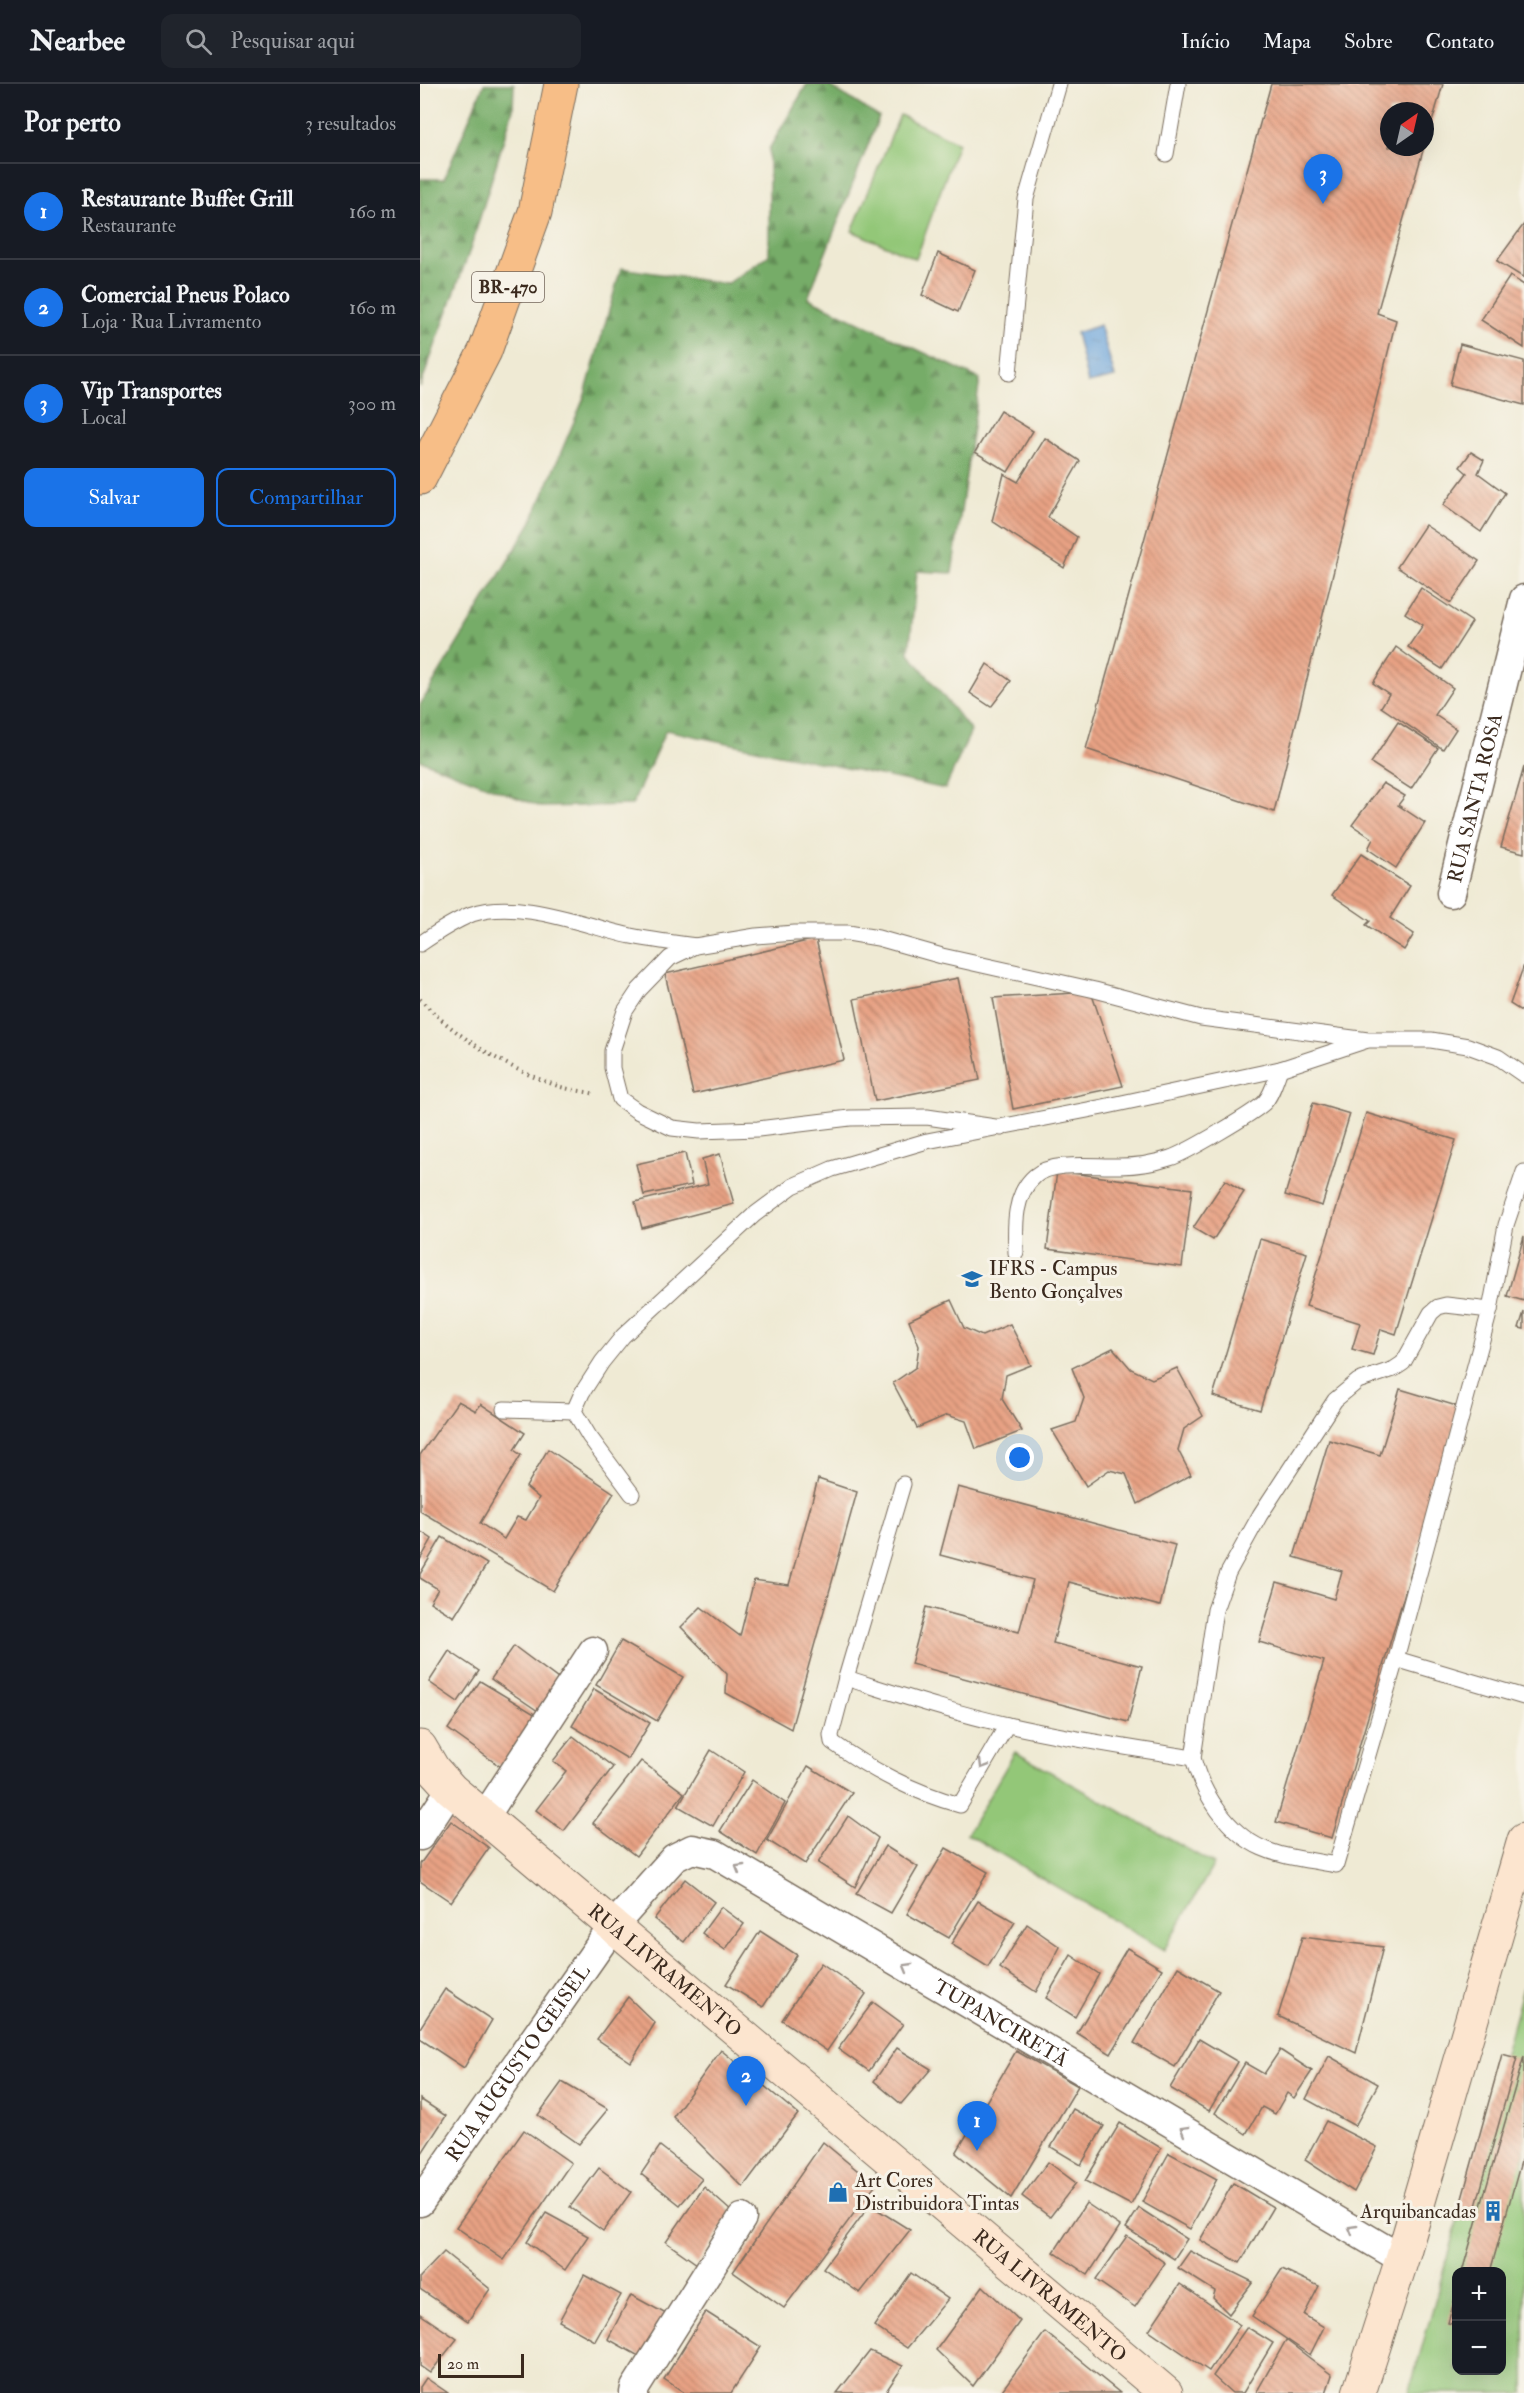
<!DOCTYPE html>
<html lang="pt">
<head>
<meta charset="utf-8">
<style>
	:root { --surface:#171b24; --page:#20242c; --text:#f1f3f6; --muted:#9ea1a6; --line:#363941; --accent:#1a73e8 }
	body { margin:0; font-family:"IM FELL Double Pica",serif; background:var(--page); color:var(--text) }
	.controls { position:absolute; right:18px; bottom:18px; display:grid; overflow:hidden; border-radius:12px; box-shadow:0 6px 24px #0002 }
	.controls button { width:54px; height:54px; display:grid; place-items:center; padding:0; border:0; border-bottom:2px solid var(--line); background:var(--surface); color:var(--text); font:30px sans-serif }
	.compass { position:absolute; left:960px; top:18px; width:54px; height:54px; border-radius:50%; background:var(--surface); box-shadow:0 6px 24px #0002; rotate:34deg }
	.scale { position:absolute; left:18px; bottom:15px; width:86px; box-sizing:border-box; padding-left:6px; border:3px solid #3b2a1e; border-top:0; font-size:16px; line-height:21px; white-space:nowrap; color:#3b2a1e; -webkit-text-stroke:4px #f7f3e8; paint-order:stroke }
	.you { position:absolute; left:600px; top:1374px; width:21px; height:21px; margin:-15px; border:4px solid #fff; border-radius:50%; background:#1a73e8; box-shadow:0 0 0 9px #1a73e833 }
	.badge { display:grid; place-items:center; width:39px; height:39px; border-radius:50%; background:var(--accent); color:#fff; font-size:20px; font-weight:700 }
	.pin { position:absolute; translate:-50% -50px; filter:drop-shadow(0 2px 3px #0008) }
	.pin::after { content:''; position:absolute; top:32px; width:21px; height:18px; background:inherit; clip-path:polygon(0 0,100% 0,50% 100%) }
	.list { margin:0; padding:0; list-style:none }
	h2 { display:flex; justify-content:space-between; align-items:center; height:78px; margin:0; padding:0 24px; font-size:26px }
	h2 small { font-size:20px; font-weight:400; color:var(--muted) }
	.list li { display:grid; grid-template-columns:39px 1fr auto; gap:18px; align-items:center; box-sizing:border-box; height:96px; padding:0 24px; border-top:2px solid var(--line) }
	.list b { display:block; font-size:22px; white-space:nowrap }
	.list p { margin:0; font-size:20px; white-space:nowrap; color:var(--muted) }
	.list em { font-size:20px; font-style:normal; color:var(--muted) }
	.actions { display:flex; gap:12px; padding:18px 24px }
	.actions a { flex:1; padding:14px 0; border:2px solid var(--accent); border-radius:12px; text-align:center; font-size:21px; color:var(--accent) }
	.actions .main { background:var(--accent); color:#fff }
	.icon { flex:none; width:33px; height:33px; fill:none; stroke:currentColor; stroke-width:2; stroke-linecap:round; stroke-linejoin:round }
	.map { position:relative; flex:none; width:1104px; height:2309px; overflow:hidden }
	header { display:flex; align-items:center; gap:36px; box-sizing:border-box; height:84px; padding:0 30px; background:var(--surface); border-bottom:2px solid var(--line) }
	header strong { font-size:28px }
	nav { display:flex; gap:33px; margin-inline-start:auto; font-size:21px }
	.search { width:420px; height:54px; background:var(--page); display:flex; align-items:center; gap:15px; box-sizing:border-box; padding:0 21px; border-radius:12px; color:var(--muted); font-size:22px }
	main { display:flex }
	aside { flex:1; background:var(--surface) }
	.map>svg:first-child { display:block }
	.grass { fill:#93c778; stroke:#67784b; stroke-width:1.5; fill-rule:evenodd }
	.forest { fill:url(#forest-firs); stroke:#586b43; stroke-width:1.5 }
	.water { fill:url(#water-ripples); stroke:#54677c; stroke-width:1.5 }
	.building { fill:url(#building-back-hatch) }
	.lines { fill:none; stroke-linecap:round; stroke-linejoin:round }
	.lane-casing { stroke:#7a6d5e; stroke-width:17 }
	.street-casing { stroke:#7a6d5e; stroke-width:31 }
	.secondary-casing { stroke:#7a6d5e; stroke-width:35 }
	.highway-casing { stroke:#7a6d5e; stroke-width:35 }
	.path { stroke:#7a6d5e; stroke-width:4; stroke-dasharray:1.5 4.5; stroke-linecap:butt }
	.lane { stroke:#fff; stroke-width:15 }
	.street { stroke:#fff; stroke-width:28 }
	.secondary { stroke:#fce5cf; stroke-width:33 }
	.highway { stroke:#f7be87; stroke-width:33 }
	.oneway { stroke:#a79f9a }
	.labels { text-anchor:middle; dominant-baseline:central; stroke-width:6; stroke-linejoin:round; paint-order:stroke }
	.shield { fill:#f7f3e8; stroke:#73665b; stroke-width:1.5 }
	.shield-label { font-size:18px; font-weight:bold; fill:#3b2a1e }
	.street-label { font-size:20px; fill:#3b2a1e; stroke:#f7f3e8 }
	.poi-label { font-size:20px; fill:#3b2a1e; stroke:#f7f3e8; text-anchor:start }
</style>
</head>
<body>
<header>
<strong>Nearbee</strong>
<div class="search"><svg class="icon" aria-label="search" viewBox="0 0 24 24"><circle cx="10" cy="10" r="6"/><path d="M15 15l6 6"/></svg>Pesquisar aqui</div>
<nav><a>Início</a><a>Mapa</a><a>Sobre</a><a>Contato</a></nav>
</header>
<main>
<aside>
<h2>Por perto<small>3 resultados</small></h2>
<ul class="list">
<li><span class="badge">1</span><div><b>Restaurante Buffet Grill</b><p>Restaurante</p></div><em>160 m</em></li>
<li><span class="badge">2</span><div><b>Comercial Pneus Polaco</b><p>Loja · Rua Livramento</p></div><em>160 m</em></li>
<li><span class="badge">3</span><div><b>Vip Transportes</b><p>Local</p></div><em>300 m</em></li>
</ul>
<div class="actions"><a class="main">Salvar</a><a>Compartilhar</a></div>
</aside>
<div class="map">
<svg width="1104" height="2309" viewBox="0 0 1104 2309">
	<defs>
		<pattern id="forest-firs" width="22" height="20" patternUnits="userSpaceOnUse" patternTransform="scale(1.5)"><rect width="22" height="20" fill="#76ac68"/><path d="M5 1l3.5 6h-7zM16 11l3.5 6h-7z" fill="#628c55"/></pattern>
		<pattern id="water-ripples" width="26" height="14" patternUnits="userSpaceOnUse" patternTransform="scale(1.5)"><rect width="26" height="14" fill="#6ca4db"/><path d="M2 4q2-2 4 0t4 0M15 11q2-2 4 0t4 0" fill="none" stroke="#5a86b1"/></pattern>
		<pattern id="building-back-hatch" width="6" height="6" patternUnits="userSpaceOnUse" patternTransform="scale(1.5)"><rect width="6" height="6" fill="#e8a284"/><path d="M-1 5l2 2M0 0l6 6M5-1l2 2" fill="none" stroke="#bd846b"/></pattern>
	</defs>
	<rect width="100%" height="100%" fill="#f7f3e8"/>
	<filter id="ink" filterUnits="userSpaceOnUse"><feTurbulence type="fractalNoise" baseFrequency=".0167" numOctaves="2"/><feDisplacementMap in="SourceGraphic" scale="12" xChannelSelector="R" yChannelSelector="G"/><feConvolveMatrix kernelMatrix="1 2 1 2 8 2 1 2 1" color-interpolation-filters="sRGB"/></filter>
	<filter id="wash" filterUnits="userSpaceOnUse"><feTurbulence type="fractalNoise" baseFrequency=".008" numOctaves="4" result="noise"/><feDisplacementMap in="SourceGraphic" scale="24" xChannelSelector="R" yChannelSelector="G"/><feGaussianBlur stdDeviation="1.35" result="paint"/><feColorMatrix in="noise" values="0 0 0 0 0 0 0 0 0 0 0 0 0 0 0 0 0 1.4 0 .05"/><feComposite in="paint" operator="in"/></filter>
	<g filter="url(#wash)">
		<rect width="100%" height="100%" fill="#efead4"/>
		<g class="grass">
			<path d="M480,31l58,28 -42,116 -64,-28z"/>
			<path d="M595,1668l199,112 -50,86 -197,-116z"/>
			<path d="M1104,1901v408h-115zM1036,2188h46v98h-46z"/>
		</g>
		<g class="forest">
			<path d="M64,0h30l-1,25 -42,138 -51,140v-208h24z"/>
			<path d="M387,0h20l52,33 -71,181 172,81 -28,194 -35,-2 -8,82 62,78 -26,58 -279,-59 -34,75 -91,2 -121,-47v-55l111,-182 53,-125 37,-130 106,16 42,-29v-106z"/>
		</g>
		<path class="water" d="M680,241l15,52 -27,6 -12,-50z"/>
		<g id="blocks">
			<g class="building">
				<path d="M851,0h172l-17,59 -1,-32h-36v36h35l-47,166 19,7 -122,492 -188,-63z"/>
				<path d="M1104,140v54l-27,-17z"/>
				<path d="M518,169l37,17 -17,42 -36,-17z"/>
				<path d="M1090,192l14,9v63l-43,-28z"/>
				<path d="M1040,260l64,17v44l-74,-20z"/>
				<path d="M580,327l33,20 -25,41 -33,-20z"/>
				<path d="M625,354l35,23 -32,56 29,20 -13,31 -72,-47 12,-47 14,8z"/>
				<path d="M1051,368l13,8 -6,13 27,20 -24,39 -38,-27 24,-32 -7,-6z"/>
				<path d="M1005,441l54,36 -28,42 -54,-36z"/>
				<path d="M1001,504l51,34 -30,47 -34,-22 15,-22 -18,-12z"/>
				<path d="M976,563l57,41 -18,27 21,14 -13,20 -62,-42 8,-13 -16,-11z"/>
				<path d="M567,580l24,17 -20,26 -21,-14z"/>
				<path d="M978,638l40,26 -27,41 -40,-26z"/>
				<path d="M1104,683v86l-23,-6z"/>
				<path d="M963,699l22,13 -7,9 27,18 -29,45 -28,-19 5,-10 -21,-14z"/>
				<path d="M941,770l49,32 -20,32 24,16 -10,16 -38,-25 4,-4 -38,-26z"/>
				<path d="M396,855l28,121 -151,34 -28,-120z"/>
				<path d="M1104,881v48l-14,-9z"/>
				<path d="M538,894l22,102 -105,21 -21,-102z"/>
				<path d="M671,908l32,94 -110,23 -20,-111z"/>
				<path d="M893,1019l37,11 -28,92 -37,-11z"/>
				<path d="M946,1029l90,27 -60,194 -15,-5 -8,26 -21,-6 8,-26 -54,-17z"/>
				<path d="M265,1069l7,32 -48,10 -8,-31z"/>
				<path d="M300,1070l14,50 -92,24 -7,-26 73,-18 -6,-25z"/>
				<path d="M637,1087l135,18 -10,78 -135,-18z"/>
				<path d="M805,1096l19,12 -31,48 -20,-12z"/>
				<path d="M1104,1152v65l-17,-5z"/>
				<path d="M840,1155l47,14 -47,157 -47,-14z"/>
				<path d="M531,1216l13,28 18,8 28,-12 21,41 -25,10 -4,24 20,32 -46,18 -10,-28 -19,-6 -30,13 -24,-45 23,-16 3,-21 -10,-26z"/>
				<path d="M1104,1228v17l-5,-1z"/>
				<path d="M693,1264l18,21 21,10 25,-11 26,48 -19,13 -6,21 13,25 -53,29 -12,-30 -17,-4 -23,16 -34,-56 24,-8 8,-24 -12,-30z"/>
				<path d="M980,1305l60,18 -128,431 -56,-16 48,-161 -65,-19 18,-60 57,17 8,-28 -48,-14 35,-117 51,15z"/>
				<path d="M38,1317l18,10 5,-7 44,29 -11,17 7,5 -41,68 24,16 13,-22 9,3 13,-22 -13,-11 22,-38 66,44 -61,98 -133,-80v-56z"/>
				<path d="M398,1395l39,13 -66,237 -65,-36 1,-19 -46,-47 20,-20 39,29 14,-56 35,5z"/>
				<path d="M538,1403l217,58 -15,61 -91,-24 -16,61 89,23 -14,56 -217,-58 15,-57 93,25 14,-52 -93,-25z"/>
				<path d="M0,1447l12,8 -12,21z"/>
				<path d="M22,1453l45,27 -33,53 -24,-15 8,-13 -18,-11v-4z"/>
				<path d="M201,1557l62,36 -26,44 -61,-36z"/>
				<path d="M94,1562l48,36 -24,29 -47,-32z"/>
				<path d="M29,1567l30,20 -21,31 -29,-20z"/>
				<path d="M60,1597l56,34 -35,52 -53,-38z"/>
				<path d="M174,1605l56,34 -22,36 -56,-33z"/>
				<path d="M153,1652l40,31 -49,64 -28,-21 30,-39 -13,-10z"/>
				<path d="M291,1666l33,22 -31,54 -35,-20z"/>
				<path d="M221,1677l43,32 -48,63 -43,-33z"/>
				<path d="M388,1682l44,27 -47,71 -38,-24z"/>
				<path d="M332,1696l33,23 -28,52 -37,-24z"/>
				<path d="M428,1732l30,22 -23,49 -37,-24z"/>
				<path d="M31,1737l38,27 -38,54 -31,-21v-17z"/>
				<path d="M465,1762l33,21 -27,46 -35,-19z"/>
				<path d="M526,1764l42,24 -39,66 -42,-24z"/>
				<path d="M265,1795l29,23 -30,40 -30,-23z"/>
				<path d="M558,1817l37,21 -27,45 -37,-23z"/>
				<path d="M301,1823l23,17 -19,26 -23,-17z"/>
				<path d="M607,1840l33,23 -24,45 -36,-24z"/>
				<path d="M340,1847l37,24 -34,52 -37,-23z"/>
				<path d="M882,1853l81,10 -27,106 -78,-37z"/>
				<path d="M707,1864l35,21 -51,85 -34,-21z"/>
				<path d="M651,1871l28,19 -24,43 -29,-19z"/>
				<path d="M401,1879l45,31 -39,57 -45,-31z"/>
				<path d="M758,1883l41,24 -44,76 -41,-24z"/>
				<path d="M25,1905l47,31 -28,48 -44,-29v-11z"/>
				<path d="M208,1913l27,26 -24,39 -34,-23z"/>
				<path d="M453,1918l30,22 -34,47 -31,-22z"/>
				<path d="M779,1955l39,23 -29,49 -39,-23z"/>
				<path d="M477,1964l34,21 -30,35 -27,-23z"/>
				<path d="M301,1966l77,64 -55,73 -70,-70z"/>
				<path d="M860,1966l32,21 -18,27 -7,-5 -12,21 -13,-7 -16,27 -31,-21 30,-50 19,11z"/>
				<path d="M596,1967l62,35 -67,112 -55,-45z"/>
				<path d="M1082,1970l15,4 -44,159 -15,-4z"/>
				<path d="M909,1972l49,28 -23,42 -49,-27z"/>
				<path d="M1104,1972v95l-34,121h-28z"/>
				<path d="M142,1998l46,27 -29,35 -41,-29z"/>
				<path d="M0,2015l26,17 -26,40z"/>
				<path d="M653,2025l31,17 -23,39 -30,-18z"/>
				<path d="M906,2037l51,26 -23,45 -49,-32z"/>
				<path d="M700,2039l41,25 -30,57 -46,-24z"/>
				<path d="M104,2046l47,33 -67,97 -48,-33z"/>
				<path d="M403,2058l52,43 -91,123 -51,-36z"/>
				<path d="M240,2062l42,33 -22,26 -39,-31z"/>
				<path d="M749,2069l48,26 -27,50 -48,-27z"/>
				<path d="M628,2078l28,21 -26,34 -28,-21z"/>
				<path d="M179,2084l32,24 -28,39 -33,-24z"/>
				<path d="M813,2099l40,24 -33,56 -40,-23z"/>
				<path d="M284,2103l28,25 -35,52 -31,-22z"/>
				<path d="M666,2119l34,23 -32,49 -34,-23z"/>
				<path d="M450,2121l40,25 -50,63 -37,-25z"/>
				<path d="M719,2124l48,31 -13,20 -48,-31z"/>
				<path d="M126,2129l42,23 -23,34 -38,-28z"/>
				<path d="M707,2152l38,27 -30,44 -39,-27z"/>
				<path d="M770,2167l63,31 -24,32 -16,-16 2,-7 -37,-23z"/>
				<path d="M24,2168l46,37 -22,32 -48,-32v-12z"/>
				<path d="M862,2185l37,17 -15,29 20,12 -14,28 -58,-39z"/>
				<path d="M491,2189l37,26 -41,49 -33,-22z"/>
				<path d="M164,2191l37,20 -26,46 -36,-20z"/>
				<path d="M760,2200l60,41 -31,46 -60,-41z"/>
				<path d="M563,2202l37,35 -47,65 -37,-36z"/>
				<path d="M211,2211l37,20 -24,44 -36,-20z"/>
				<path d="M1036,2211v30l-8,-2z"/>
				<path d="M286,2228l55,35 -30,46h-46l-21,-14z"/>
				<path d="M0,2230l37,25 -27,34 -10,-7z"/>
				<path d="M827,2243l26,16 -30,50h-11l-19,-17z"/>
				<path d="M625,2248l75,61h-120z"/>
				<path d="M866,2256l46,35 -6,18h-70z"/>
				<path d="M450,2267l33,15 -18,27h-48z"/>
				<path d="M6,2294l22,15h-28v-6z"/>
			</g>
		</g>
	</g>
	<g filter="url(#ink)">
		<use href="#blocks" fill-opacity="0" stroke="#7a6d5e" stroke-width="1.5"/>
		<g class="lines">
			<g class="lane-casing">
				<g id="lane">
					<path d="M746,70l12,-70"/>
					<path d="M589,289l17,-174 33,-115"/>
					<path d="M0,860c16,-11 34,-23 52,-30 47,-16 113,12 159,22 21,4 43,7 64,10"/>
					<path d="M582,1044l-75,-11 -77,1 -92,11 -59,2 -27,-3 -35,-17 -17,-12 -8,-31v-17l13,-40 14,-21 31,-32 25,-12 61,-10 39,-3h53l30,5 64,18 153,34 106,28 167,22h63l37,6 30,11 26,18"/>
					<path d="M596,1169c-1,-26 -3,-58 19,-77 19,-16 62,-9 85,-10 15,0 35,-3 50,-8 16,-5 82,-44 94,-55 8,-8 12,-24 16,-34"/>
					<path d="M1026,1221l44,5 -94,349 -60,206c-24,-5 -52,-7 -74,-17 -34,-15 -60,-55 -69,-90l22,-148 13,-37 32,-58 75,-115 23,-19 36,-12 9,-6 28,-50 7,-6z"/>
					<path d="M1070,1226l16,-85 18,-53"/>
					<path d="M84,1325l70,2"/>
					<path d="M483,1400l-57,194c54,17 108,35 162,47 61,14 123,23 185,33"/>
					<path d="M212,1410l-43,-58 -15,-25 8,-18 20,-31 21,-26 131,-121 39,-29 39,-17 95,-28 176,-34 177,-38 85,-28"/>
					<path d="M976,1575l128,38"/>
					<path d="M426,1594l-15,57 1,7c37,27 83,51 128,63l47,-80"/>
				</g>
			</g>
			<g class="street-casing">
				<g id="street">
					<path id="s1" d="M1031,809l73,-294"/>
					<path d="M64,1734l109,-167"/>
					<path d="M0,1752l31,-47"/>
					<path id="s2" d="M0,2118l194,-277 60,-67 18,-9 23,5 687,405"/>
					<path d="M214,2309l1,-5 107,-170"/>
				</g>
			</g>
			<g class="secondary-casing">
				<g id="secondary">
					<path id="s3" d="M0,1663l13,22 18,20 715,604"/>
					<path d="M939,2309l43,-134 122,-419"/>
				</g>
			</g>
			<g class="highway-casing">
				<path id="highway" d="M0,394l65,-127 50,-139 26,-128"/>
			</g>
			<path class="path" d="M0,915c34,37 88,70 135,86 13,5 28,6 41,9"/>
			<use href="#lane" class="lane"/>
			<use href="#street" class="street"/>
			<use href="#secondary" class="secondary"/>
			<use href="#highway" class="highway"/>
		</g>
		<defs><path id="oneway-chevron" d="M-2-3.5L2.5 0L-2 3.5" fill="none" stroke-width="1.6" stroke-linecap="round" stroke-linejoin="round" transform="scale(1.5)"/></defs>
		<g class="oneway">
			<use href="#oneway-chevron" transform="translate(563 1681) rotate(121)"/>
			<use href="#oneway-chevron" transform="translate(319 1784) rotate(-150)"/>
			<use href="#oneway-chevron" transform="translate(487 1883) rotate(-150)"/>
			<use href="#oneway-chevron" transform="translate(764 2046) rotate(-150)"/>
			<use href="#oneway-chevron" transform="translate(932 2145) rotate(-150)"/>
		</g>
	</g>
	<defs>
		<g id="university-bare" transform="scale(1.62)"><path d="M0-5L7-2L0 1L-7-2ZM-4 1L0 2.5L4 1V4Q0 6-4 4Z" fill="#1f6fb2" stroke="#f7f3e8" stroke-width="2.5" paint-order="stroke"/></g>
		<g id="shop-bare" transform="scale(1.62)"><path d="M-5-2.5h2.3a2.7 3.5 0 0 1 5.4 0H5L5.5 6h-11ZM-1.5-2.5h3a1.5 2.3 0 0 0-3 0Z" fill="#1f6fb2" stroke="#f7f3e8" stroke-width="2.5" paint-order="stroke"/></g>
		<g id="building-bare" transform="scale(1.62)"><path d="M-4-6H4V6H1V3H-1V6H-4ZM-2.5-4.3h1.7v1.8h-1.7ZM.8-4.3h1.7v1.8H.8ZM-2.5-1h1.7V.8h-1.7ZM.8-1h1.7V.8H.8Z" fill="#1f6fb2" stroke="#f7f3e8" stroke-width="2.5" paint-order="stroke"/></g>
	</defs>
	<g fill-rule="evenodd">
		<use href="#university-bare" x="552" y="1195"/>
		<use href="#shop-bare" x="418" y="2108"/>
		<use href="#building-bare" x="1073" y="2127"/>
	</g>
	<g class="labels">
		<rect class="shield" x="52" y="188" width="72" height="30" rx="4.5"/>
		<g class="shield-label">
			<text x="88" y="203">BR-470</text>
		</g>
		<g class="street-label">
			<text stroke="none"><textPath href="#s1" startOffset="98">RUA SANTA ROSA</textPath></text>
			<text stroke="none"><textPath href="#s3" startOffset="333">RUA LIVRAMENTO</textPath></text>
			<text stroke="none"><textPath href="#s2" startOffset="804">TUPANCIRETÃ</textPath></text>
			<text stroke="none"><textPath href="#s2" startOffset="170">RUA AUGUSTO GEISEL</textPath></text>
			<text stroke="none"><textPath href="#s3" startOffset="837">RUA LIVRAMENTO</textPath></text>
		</g>
		<g class="poi-label">
			<text x="569" y="1184">IFRS - Campus<tspan x="569" dy="23">Bento Gonçalves</tspan></text>
			<text x="435" y="2096">Art Cores<tspan x="435" dy="23">Distribuidora Tintas</tspan></text>
			<text x="1056" y="2127" text-anchor="end">Arquibancadas</text>
		</g>
	</g>
</svg>
<div class="controls">
<button>+</button>
<button>−</button>
</div>
<svg class="compass" viewBox="-18 -18 36 36"><path d="M0-13l5 13h-10z" fill="#e53935"/><path d="M0 13l5-13h-10z" fill="#9ea1a6"/></svg>
<div class="scale">20 m</div>
<div class="you"></div>
<div class="pin badge" style="left:557px;top:2067px">1</div>
<div class="pin badge" style="left:326px;top:2022px">2</div>
<div class="pin badge" style="left:903px;top:120px">3</div>
</div>
</main>
</body>
</html>
